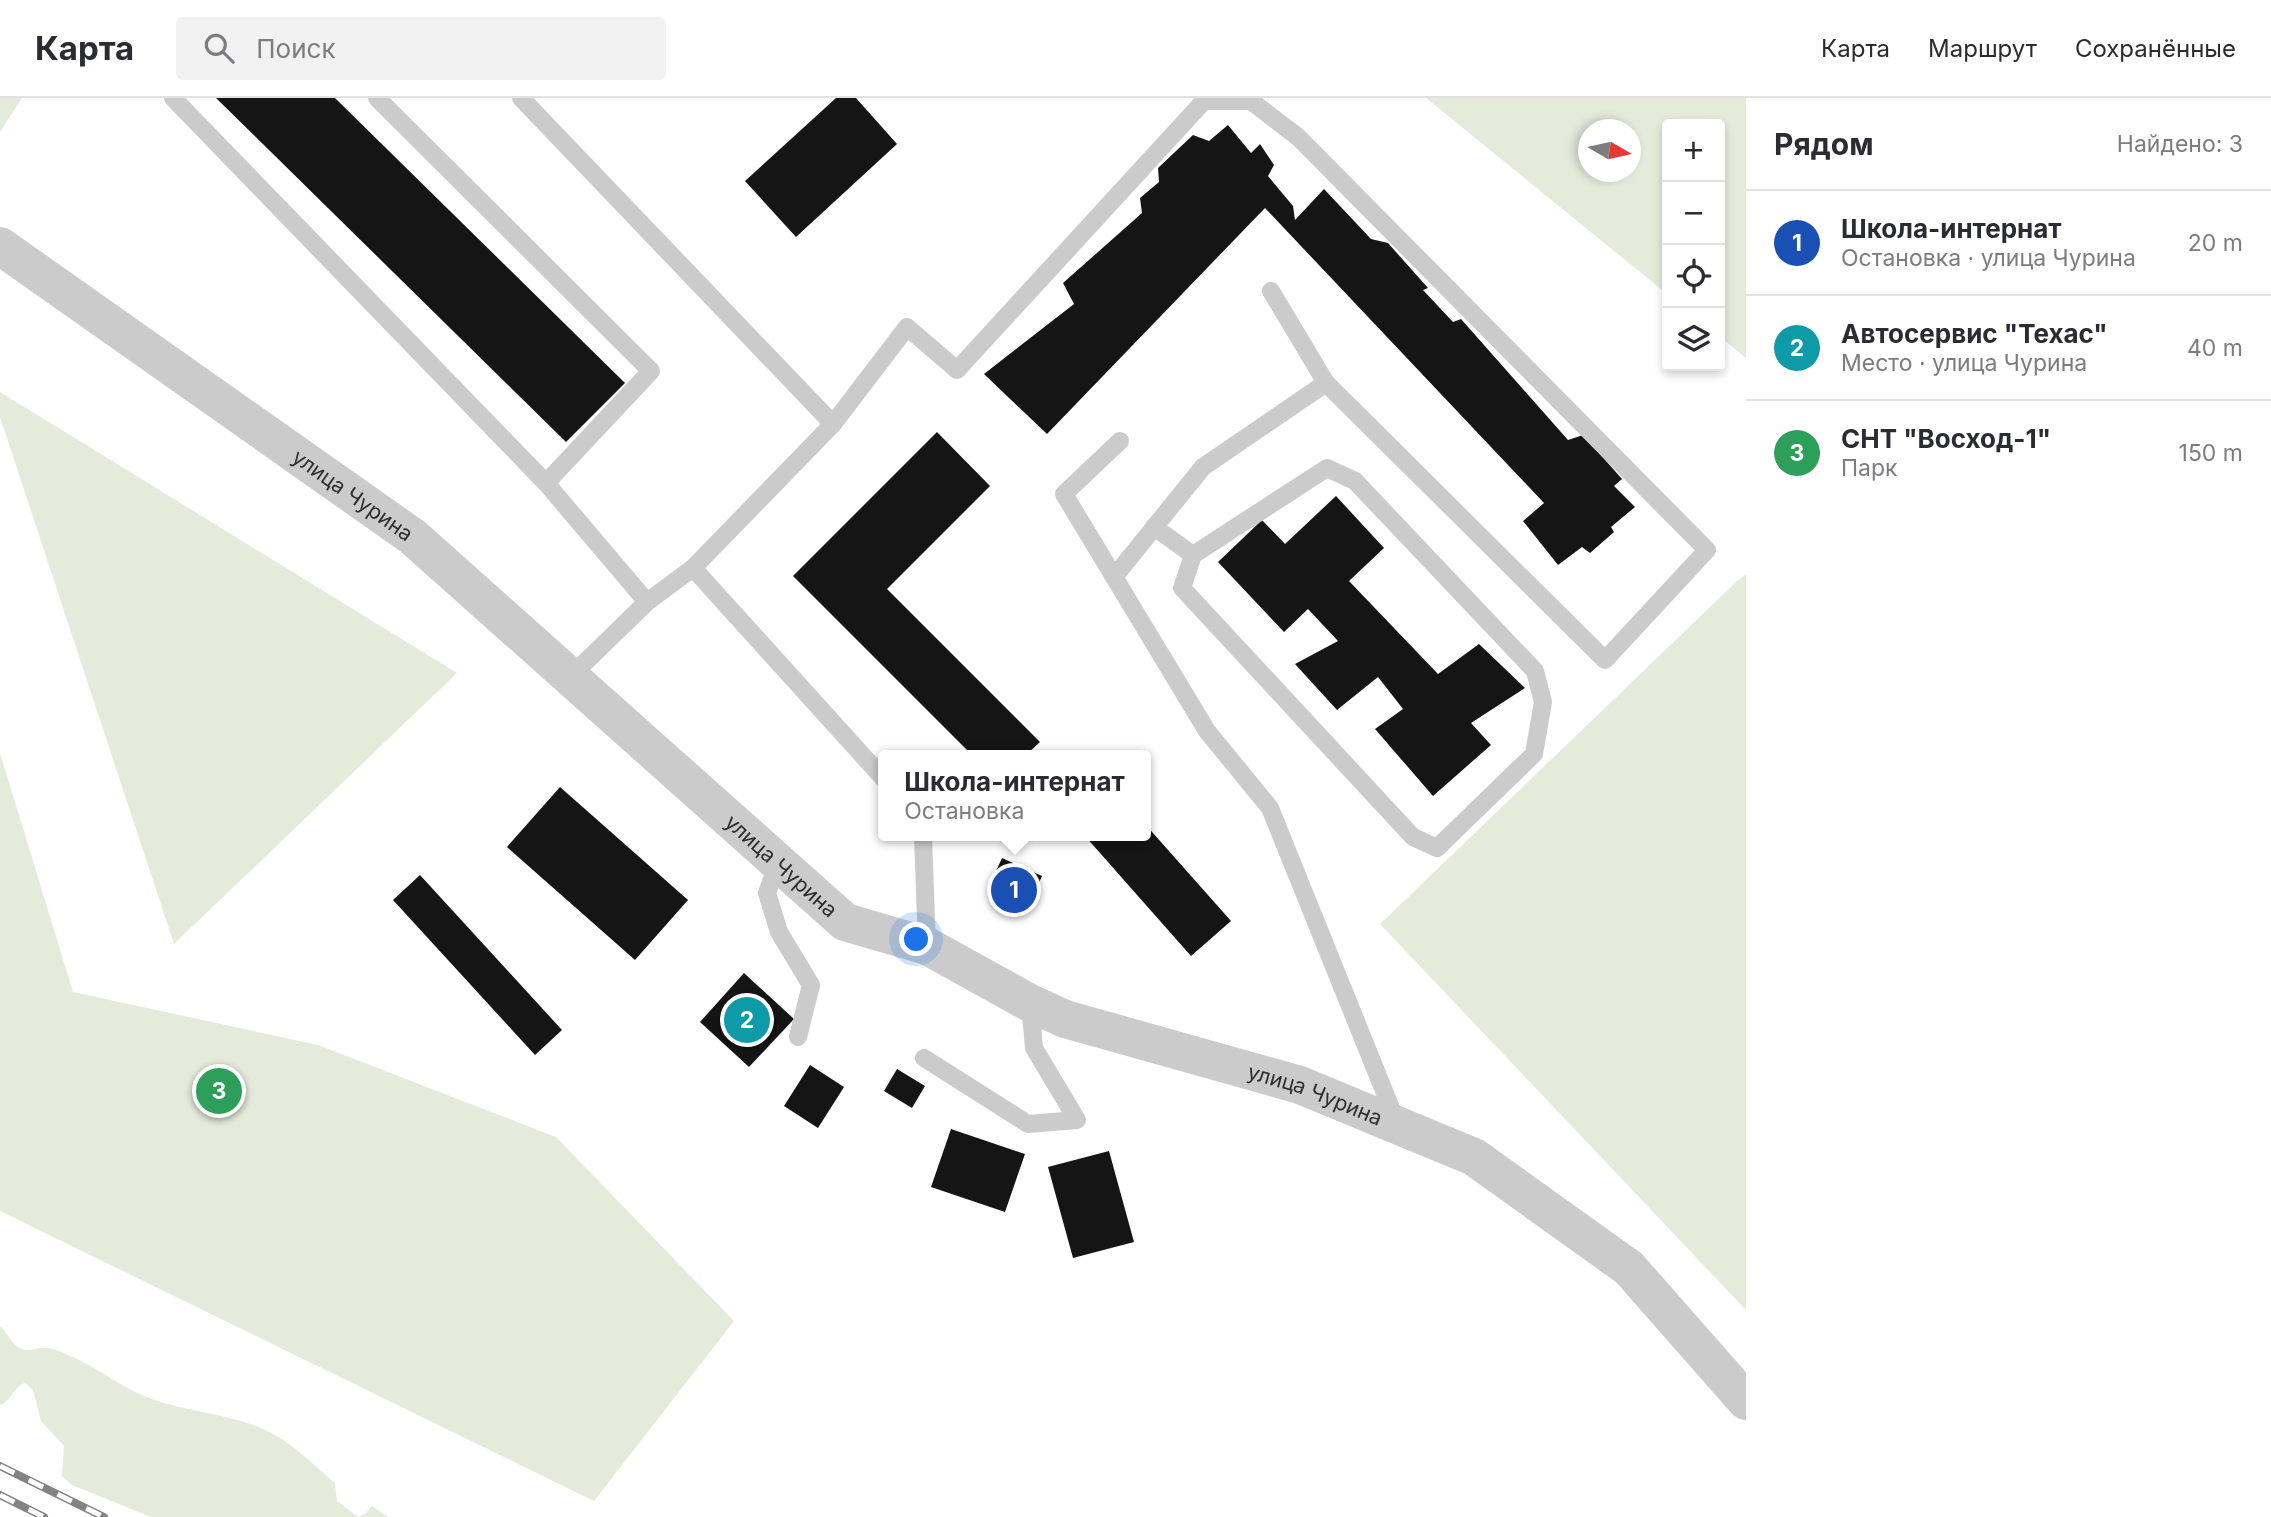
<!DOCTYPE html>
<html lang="ru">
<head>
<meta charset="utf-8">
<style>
	:root { --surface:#fff; --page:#f2f2f3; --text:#2b2b33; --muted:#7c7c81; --line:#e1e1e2; --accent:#e43040 }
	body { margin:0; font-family:Inter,sans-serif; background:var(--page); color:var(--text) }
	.controls { position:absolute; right:21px; top:21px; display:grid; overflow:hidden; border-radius:7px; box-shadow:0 4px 10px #0003 }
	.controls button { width:63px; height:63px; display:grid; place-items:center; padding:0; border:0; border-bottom:2px solid var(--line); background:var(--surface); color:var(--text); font:35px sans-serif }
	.compass { position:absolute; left:1578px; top:21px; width:63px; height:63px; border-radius:50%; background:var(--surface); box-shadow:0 4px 10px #0003; rotate:99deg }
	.you { position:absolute; left:917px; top:842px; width:24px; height:24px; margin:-18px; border:5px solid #fff; border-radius:50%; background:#1a73e8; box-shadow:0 0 0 10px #1a73e833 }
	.badge { display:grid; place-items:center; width:46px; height:46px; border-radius:50%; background:var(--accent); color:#fff; font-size:23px; font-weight:700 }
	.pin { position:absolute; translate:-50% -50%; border:4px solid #fff; box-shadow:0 2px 7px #0006 }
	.popup { position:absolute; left:878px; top:652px; width:273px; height:91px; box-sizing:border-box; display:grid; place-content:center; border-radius:7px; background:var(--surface); filter:drop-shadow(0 2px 5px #0005); font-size:23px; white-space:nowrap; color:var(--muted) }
	.popup b { font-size:26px; color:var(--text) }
	.popup::after { content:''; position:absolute; left:50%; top:100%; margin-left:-14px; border:14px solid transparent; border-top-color:var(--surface) }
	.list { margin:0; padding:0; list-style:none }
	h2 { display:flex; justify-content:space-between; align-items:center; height:91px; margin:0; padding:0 28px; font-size:30px }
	h2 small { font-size:23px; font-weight:400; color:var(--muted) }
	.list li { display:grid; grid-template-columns:46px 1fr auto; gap:21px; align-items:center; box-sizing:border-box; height:105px; padding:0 28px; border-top:2px solid var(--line) }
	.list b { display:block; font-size:26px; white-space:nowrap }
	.list p { margin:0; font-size:23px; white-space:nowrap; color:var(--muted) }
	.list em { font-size:23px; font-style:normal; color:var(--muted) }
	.icon { flex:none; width:38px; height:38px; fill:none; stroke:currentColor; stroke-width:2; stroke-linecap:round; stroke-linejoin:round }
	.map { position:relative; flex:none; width:1746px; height:1419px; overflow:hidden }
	header { display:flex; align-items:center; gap:42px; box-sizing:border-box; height:98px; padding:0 35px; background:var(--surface); border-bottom:2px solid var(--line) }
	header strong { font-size:33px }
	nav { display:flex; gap:38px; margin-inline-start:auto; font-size:24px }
	.search { width:490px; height:63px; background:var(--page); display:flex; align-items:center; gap:18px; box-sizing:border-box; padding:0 24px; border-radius:7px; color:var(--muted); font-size:26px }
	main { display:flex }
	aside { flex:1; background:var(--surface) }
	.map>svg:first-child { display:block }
	.green { fill:#e4ebdb; fill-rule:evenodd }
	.building { fill:#151515 }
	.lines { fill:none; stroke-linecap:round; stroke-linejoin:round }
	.service { stroke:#cbcbcb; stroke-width:18 }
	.tertiary { stroke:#cbcbcb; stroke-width:38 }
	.rail-casing { stroke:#838383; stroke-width:8 }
	.rail { stroke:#fff; stroke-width:5; stroke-dasharray:16; stroke-linecap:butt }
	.labels { text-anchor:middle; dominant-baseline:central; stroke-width:7; stroke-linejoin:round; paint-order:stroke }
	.street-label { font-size:21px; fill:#2e2e2e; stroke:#fff }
</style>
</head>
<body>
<header>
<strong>Карта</strong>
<div class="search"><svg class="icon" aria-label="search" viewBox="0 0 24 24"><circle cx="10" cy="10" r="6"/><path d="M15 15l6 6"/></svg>Поиск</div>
<nav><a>Карта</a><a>Маршрут</a><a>Сохранённые</a></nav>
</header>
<main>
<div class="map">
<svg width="1746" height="1419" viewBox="0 0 1746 1419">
	<rect width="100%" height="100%" fill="#fff"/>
	<g class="green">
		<path d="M0,0h22l-22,34z"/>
		<path d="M1426,0h320v260l-26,-21v-213h-53v170zM1588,32h42v42h-42z"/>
		<path d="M0,294l457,281 -283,271 -174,-527z"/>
		<path d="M1746,476v736l-366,-386 356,-342z"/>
		<path d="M0,655l73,239 245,53 238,92 178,184 -140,180 -594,-290z"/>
		<path d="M0,1228c8,7 11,19 22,23 8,3 13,-1 21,-1 10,-1 21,5 30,9 26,12 49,31 76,41 37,14 78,15 114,31 28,12 49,35 72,54l2,18 21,16 8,-4 6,-7 16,11h-237l-79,-32 -10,-9 2,-30 -23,-25 -8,-31 -8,-7c-12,4 -13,18 -25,22z"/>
	</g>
	<g class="building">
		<path d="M216,0h119l290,285 -59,59z"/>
		<path d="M836,0h20l41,46 -101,93 -51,-56z"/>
		<path d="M1228,27l23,28 9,-9 14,21 -6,11 25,30 2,14 29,-31 47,50 17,4 40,45 -5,2 30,32 8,-3 107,121 15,-5 39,44 -8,7 21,21 -24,20 3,5 -24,21 -8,-6 -24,18 -35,-44 21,-18 -279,-295 -218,226 -63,-60 90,-70 -11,-21 79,-70 -2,-15 19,-16 -1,-14 35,-33 16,6z"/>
		<path d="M937,334l53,54 -103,103 153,153 -14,13h-54l-179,-179z"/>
		<path d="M1336,398l48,52 -35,33 89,93 41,-30 46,44 -54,35 20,22 -58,51 -58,-67 28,-20 -25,-32 -41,33 -42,-46 43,-23 -30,-32 -24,23 -66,-70 44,-42 23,24z"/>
		<path d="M560,689l128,113 -53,60 -128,-113z"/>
		<path d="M1145,726l86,97 -40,35 -106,-120h60z"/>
		<path d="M1002,760l40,18 -15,33 -40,-18z"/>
		<path d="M420,777l142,155 -27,25 -142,-155z"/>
		<path d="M744,875l50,46 -45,48 -49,-45z"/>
		<path d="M810,967l34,22 -26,41 -34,-22z"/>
		<path d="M897,971l28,17 -13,22 -28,-17z"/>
		<path d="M951,1031l74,25 -20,58 -74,-25z"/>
		<path d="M1109,1053l25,91 -61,16 -25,-91z"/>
	</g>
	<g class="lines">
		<g class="service">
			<path d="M173,0l373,385 101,119"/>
			<path d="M377,0l274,273 -105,112"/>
			<path d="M521,0l312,326 -140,144 -46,34 -77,75"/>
			<path d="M1271,193l55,92"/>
			<path d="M833,326l74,-97 50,43 247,-269h47l47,36 409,413 -102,110 -279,-277 -123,84 -89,110"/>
			<path d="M1120,343l-56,53 143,237 63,77 127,315"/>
			<path d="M1154,429l39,28 -11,33 231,249 24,11 97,-94 9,-52 -8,-31 -180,-190 -28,-13 -134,87"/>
			<path d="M693,470l190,210"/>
			<path d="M923,738l4,110"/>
			<path d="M778,764l-11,31 12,39 32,53 -13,52"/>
			<path d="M924,960l104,66 49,-4 -43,-72 -4,-45"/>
		</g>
		<path class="tertiary" id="s1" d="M0,148l413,291 432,385 82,24 103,57 35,16 235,66 174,72 155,111 117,133"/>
		<g class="rail-casing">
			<g id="rail">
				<path d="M0,1368l104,51"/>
				<path d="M0,1397l44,22"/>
			</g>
		</g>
		<use href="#rail" class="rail"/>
	</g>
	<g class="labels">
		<g class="street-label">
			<text stroke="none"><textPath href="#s1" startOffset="432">улица Чурина</textPath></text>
			<text stroke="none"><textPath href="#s1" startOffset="999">улица Чурина</textPath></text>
			<text stroke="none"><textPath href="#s1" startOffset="1587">улица Чурина</textPath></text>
		</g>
	</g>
</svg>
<div class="controls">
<button>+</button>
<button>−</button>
<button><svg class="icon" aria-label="locate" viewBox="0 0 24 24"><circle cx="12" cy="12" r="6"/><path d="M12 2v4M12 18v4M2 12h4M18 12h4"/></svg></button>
<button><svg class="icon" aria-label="layers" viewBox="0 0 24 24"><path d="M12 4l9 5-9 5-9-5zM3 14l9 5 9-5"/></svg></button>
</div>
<svg class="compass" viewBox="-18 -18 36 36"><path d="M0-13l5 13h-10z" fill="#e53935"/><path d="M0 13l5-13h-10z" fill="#7c7c81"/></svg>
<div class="you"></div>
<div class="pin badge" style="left:1014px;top:792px;background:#1a4fb4">1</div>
<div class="popup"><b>Школа-интернат</b>Остановка</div>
<div class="pin badge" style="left:747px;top:922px;background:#0f9aa8">2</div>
<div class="pin badge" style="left:219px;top:993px;background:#2e9e5b">3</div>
</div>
<aside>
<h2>Рядом<small>Найдено: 3</small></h2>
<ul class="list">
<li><span class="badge" style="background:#1a4fb4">1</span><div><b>Школа-интернат</b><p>Остановка · улица Чурина</p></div><em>20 m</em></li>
<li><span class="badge" style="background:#0f9aa8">2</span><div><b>Автосервис &quot;Техас&quot;</b><p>Место · улица Чурина</p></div><em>40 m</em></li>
<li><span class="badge" style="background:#2e9e5b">3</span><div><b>СНТ &quot;Восход-1&quot;</b><p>Парк</p></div><em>150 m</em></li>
</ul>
</aside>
</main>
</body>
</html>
